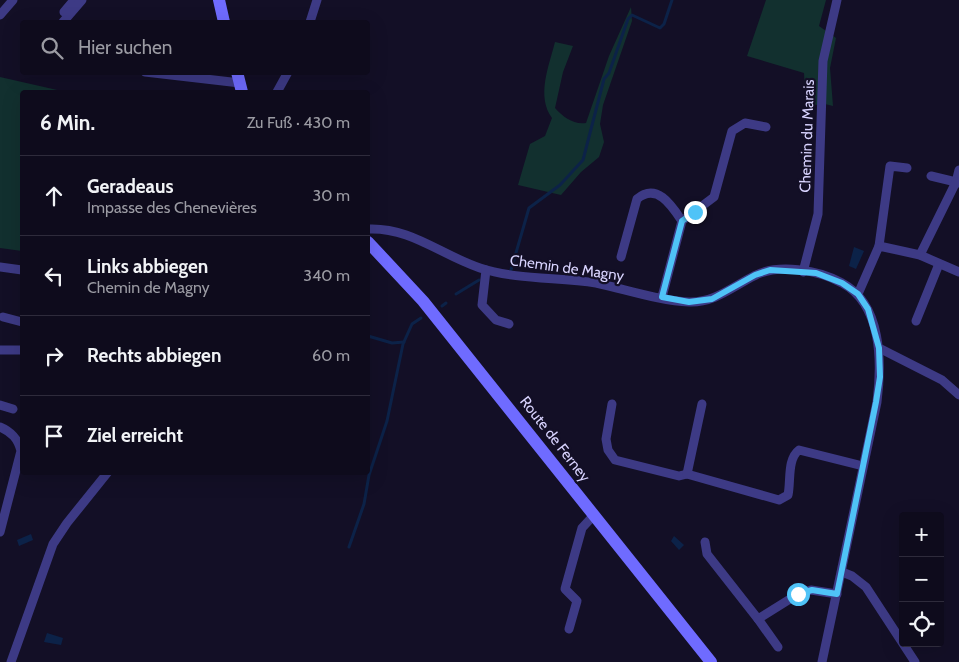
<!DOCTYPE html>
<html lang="de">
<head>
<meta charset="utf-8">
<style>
	:root { --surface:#0e0b1c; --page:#171425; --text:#f1f3f6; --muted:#9b9ba3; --line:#2e2b3b }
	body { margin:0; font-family:Cabin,sans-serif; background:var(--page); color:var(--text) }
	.controls { position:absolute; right:15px; bottom:15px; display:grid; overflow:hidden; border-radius:5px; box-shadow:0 5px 20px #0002 }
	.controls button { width:45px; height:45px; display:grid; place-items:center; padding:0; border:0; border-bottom:1px solid var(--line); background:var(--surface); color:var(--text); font:25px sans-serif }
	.stop { position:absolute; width:15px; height:15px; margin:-11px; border:4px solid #4fc3f7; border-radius:50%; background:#fff }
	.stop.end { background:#4fc3f7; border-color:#fff; box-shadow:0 1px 5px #0008 }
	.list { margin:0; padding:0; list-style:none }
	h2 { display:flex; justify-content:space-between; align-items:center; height:65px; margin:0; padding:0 20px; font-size:21px }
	h2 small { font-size:16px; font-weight:400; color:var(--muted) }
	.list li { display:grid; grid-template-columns:32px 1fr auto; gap:15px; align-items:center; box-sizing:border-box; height:80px; padding:0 20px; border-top:1px solid var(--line) }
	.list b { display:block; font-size:19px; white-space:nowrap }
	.list p { margin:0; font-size:16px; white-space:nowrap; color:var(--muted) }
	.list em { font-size:16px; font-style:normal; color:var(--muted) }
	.icon { flex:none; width:28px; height:28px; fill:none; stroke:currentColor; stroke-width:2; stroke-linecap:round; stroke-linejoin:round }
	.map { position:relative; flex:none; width:959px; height:662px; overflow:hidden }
	.search { position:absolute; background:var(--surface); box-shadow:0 5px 20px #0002; left:20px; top:20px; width:350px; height:55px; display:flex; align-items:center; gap:12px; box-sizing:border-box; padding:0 18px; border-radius:5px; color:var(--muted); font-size:19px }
	.panel { position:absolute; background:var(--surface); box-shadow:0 5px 20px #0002; left:20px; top:90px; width:350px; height:385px; border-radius:5px }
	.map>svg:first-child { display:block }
	.green { fill:#12302f }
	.water { fill:#0c2248 }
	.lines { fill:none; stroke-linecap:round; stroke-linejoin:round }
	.stream { stroke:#0c2248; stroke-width:3 }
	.street { stroke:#3d3a85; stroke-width:9 }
	.secondary { stroke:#6f6bff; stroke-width:12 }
	.route { stroke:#4fc3f7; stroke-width:6 }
	.labels { text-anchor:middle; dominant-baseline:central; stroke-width:4.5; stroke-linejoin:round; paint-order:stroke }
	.street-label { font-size:15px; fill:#d9d4ff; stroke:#130f26 }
</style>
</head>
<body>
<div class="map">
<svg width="959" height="662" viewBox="0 0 959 662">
	<rect width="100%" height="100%" fill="#130f26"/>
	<g class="green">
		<path d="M766,0h60l-7,26 17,12 -6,30 3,38 -8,-2 -19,2 -2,-33 -57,-17z"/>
		<path d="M631,7l1,14 -29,84 -3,19 4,18 -5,15 -18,15 -20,23 -43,-10 12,-41 15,-8 7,-18c-16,-22 -3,-52 3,-76l18,4 -10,26 -8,36c8,9 19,17 31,15l23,-67z"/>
		<path d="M0,77l66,15h-44v159l-22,-3z"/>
	</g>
	<g class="water">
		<path d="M854,247l10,4 -8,18 -7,-3z"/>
		<path d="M31,534l2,6 -14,6 -2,-6z"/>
		<path d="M674,536l10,9 -5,5 -8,-9z"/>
		<path d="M47,633l16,5 -2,7 -17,-3z"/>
	</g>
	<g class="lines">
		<g class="stream">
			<path d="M511,270l18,-62 31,-23 23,-25 21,-81 5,-6 19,-54 4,-4 28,13 4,-4 8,-24"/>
			<path d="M456,294l23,-14"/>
			<path d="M442,306l4,-3"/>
			<path d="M368,336l24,7 12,-1"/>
			<path d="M349,547l15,-43 5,-29 18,-54 16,-77 9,-20 9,-6"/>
		</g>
		<g class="street">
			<path d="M64,12l10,-12"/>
			<path d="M0,15l13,-15"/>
			<path d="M63,22l19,-22"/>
			<path d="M310,22l7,-22"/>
			<path d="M145,72l95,11"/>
			<path d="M277,92l11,-20"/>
			<path d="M931,176l25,6 3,-12"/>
			<path d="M368,229c42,-2 73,26 112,39 38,12 77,9 116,15 29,6 64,18 93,19 25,1 43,-15 65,-26 24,-13 65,-6 88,7 40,21 40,79 35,119l-55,260"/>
			<path d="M879,246l11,-80 17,2"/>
			<path d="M920,255l36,-73 3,1"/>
			<path d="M621,257l16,-58c20,-17 35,7 45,22"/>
			<path d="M0,267l22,3"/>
			<path d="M486,270l-4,35 14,15 13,4"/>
			<path d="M803,272l15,-58 5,-153 14,-61"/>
			<path d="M858,294l21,-48 41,9 39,17"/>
			<path d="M662,297l20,-76 32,-24 18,-66 13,-8 21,4"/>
			<path d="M3,317l19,5"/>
			<path d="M916,321l23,-57"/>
			<path d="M879,348l63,32 17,15"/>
			<path d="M0,350h22"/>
			<path d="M612,404l-6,35 2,11 7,10 64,16 8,-2 92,26 9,-5c3,-14 -1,-36 11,-45l64,16"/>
			<path d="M0,405l13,4"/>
			<path d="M0,427c12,5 18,12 21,24l-21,81"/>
			<path d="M687,474l15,-70"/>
			<path d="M705,542l2,12 51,65 40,-25 13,-4 26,4"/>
			<path d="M842,572l10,4 14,11 49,75"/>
			<path d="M758,619l20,28"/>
			<path d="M569,629l8,-28 -12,-12 17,-61 12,-13"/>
			<path d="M11,662l42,-118 14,-21 41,-51"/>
		</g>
		<g class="secondary">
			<path d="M219,0l5,22"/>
			<path d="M237,72l5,20"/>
			<path d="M368,242l55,59 288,361"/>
		</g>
	</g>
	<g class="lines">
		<path class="route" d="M695,212l-13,9 -20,76 27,5 23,-3 43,-24 15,-5 46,3 26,10 16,11 10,15 11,39 1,29 -4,25 -39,192 -25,-4 -14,4"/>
	</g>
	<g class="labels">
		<g class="street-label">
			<text transform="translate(807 136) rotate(-88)">Chemin du Marais</text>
			<text transform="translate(567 268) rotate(8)">Chemin de Magny</text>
			<text transform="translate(555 439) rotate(52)">Route de Ferney</text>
		</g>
	</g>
</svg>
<div class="controls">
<button>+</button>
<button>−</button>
<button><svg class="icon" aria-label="locate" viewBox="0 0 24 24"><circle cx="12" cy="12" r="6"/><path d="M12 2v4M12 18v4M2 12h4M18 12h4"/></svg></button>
</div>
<div class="stop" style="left:798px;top:594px"></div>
<div class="stop end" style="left:695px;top:212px"></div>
<div class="search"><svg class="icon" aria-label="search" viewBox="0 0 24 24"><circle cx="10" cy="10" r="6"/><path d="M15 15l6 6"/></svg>Hier suchen</div>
<section class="panel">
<h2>6 Min.<small>Zu Fuß · 430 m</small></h2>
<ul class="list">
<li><svg class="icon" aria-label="ahead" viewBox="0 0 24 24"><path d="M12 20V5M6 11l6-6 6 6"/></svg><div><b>Geradeaus</b><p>Impasse des Chenevières</p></div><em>30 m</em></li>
<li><svg class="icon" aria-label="left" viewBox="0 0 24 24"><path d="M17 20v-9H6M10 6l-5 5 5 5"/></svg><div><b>Links abbiegen</b><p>Chemin de Magny</p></div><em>340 m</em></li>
<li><svg class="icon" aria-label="right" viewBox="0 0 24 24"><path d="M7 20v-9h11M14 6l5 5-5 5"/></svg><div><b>Rechts abbiegen</b></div><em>60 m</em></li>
<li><svg class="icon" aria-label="arrive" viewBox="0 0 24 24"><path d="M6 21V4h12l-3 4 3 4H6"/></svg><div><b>Ziel erreicht</b></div></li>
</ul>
</section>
</div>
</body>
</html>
